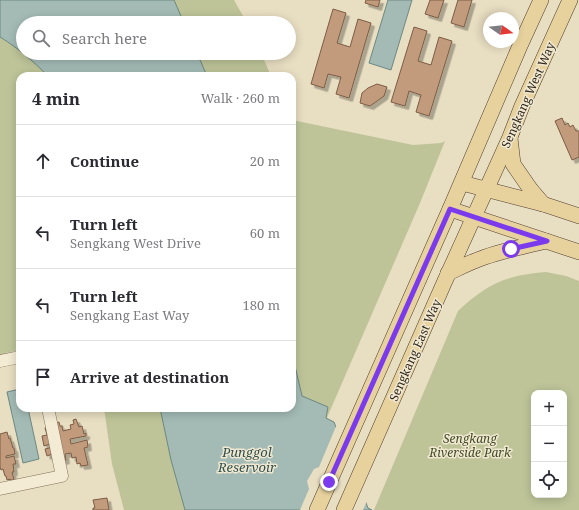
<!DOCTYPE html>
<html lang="en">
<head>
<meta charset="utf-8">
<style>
	:root { --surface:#fff; --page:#f7f7f7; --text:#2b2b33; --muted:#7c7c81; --line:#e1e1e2 }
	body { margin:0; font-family:"Noto Serif",serif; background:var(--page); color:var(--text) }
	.controls { position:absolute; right:12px; bottom:12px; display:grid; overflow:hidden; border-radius:8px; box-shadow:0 2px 10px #0003 }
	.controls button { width:36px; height:36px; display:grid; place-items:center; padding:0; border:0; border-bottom:1px solid var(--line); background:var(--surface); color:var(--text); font:20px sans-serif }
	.compass { position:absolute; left:483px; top:12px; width:36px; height:36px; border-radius:50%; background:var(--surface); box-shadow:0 2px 10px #0003; rotate:104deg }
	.stop { position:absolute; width:12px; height:12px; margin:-9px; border:3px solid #7c3aed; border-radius:50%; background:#fff }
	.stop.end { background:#7c3aed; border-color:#fff; box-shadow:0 1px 4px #0008 }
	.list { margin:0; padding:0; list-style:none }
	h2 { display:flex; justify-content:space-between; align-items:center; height:52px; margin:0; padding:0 16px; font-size:17px }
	h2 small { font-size:13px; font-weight:400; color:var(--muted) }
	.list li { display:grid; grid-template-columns:26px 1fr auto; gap:12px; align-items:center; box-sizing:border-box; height:72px; padding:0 16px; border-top:1px solid var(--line) }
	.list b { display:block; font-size:15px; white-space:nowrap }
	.list p { margin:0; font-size:13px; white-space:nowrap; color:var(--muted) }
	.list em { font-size:13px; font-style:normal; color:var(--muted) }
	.icon { flex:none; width:22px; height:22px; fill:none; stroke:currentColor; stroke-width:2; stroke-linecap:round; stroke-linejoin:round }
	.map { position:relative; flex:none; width:579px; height:510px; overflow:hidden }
	.search { position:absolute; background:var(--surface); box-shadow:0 2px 10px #0003; left:16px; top:16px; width:280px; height:44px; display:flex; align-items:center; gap:10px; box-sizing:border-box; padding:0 14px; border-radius:22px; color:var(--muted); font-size:15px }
	.panel { position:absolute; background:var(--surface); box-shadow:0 2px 10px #0003; left:16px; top:72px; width:280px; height:340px; border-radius:12px }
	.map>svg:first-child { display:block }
	.green { fill:#bec498; fill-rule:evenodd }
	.water { fill:#a4bbb5; stroke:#6c8882 }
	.pier { fill:#e8dec2 }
	.building { fill:#c29b7d; stroke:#7c5c44; filter:url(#shadow) }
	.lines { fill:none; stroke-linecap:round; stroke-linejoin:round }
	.minor-casing { stroke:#80705c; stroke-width:13 }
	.major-casing { stroke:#4e3e2f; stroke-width:16 }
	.minor { stroke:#f4ebd4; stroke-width:12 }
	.major { stroke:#e7d29e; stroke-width:15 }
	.route { stroke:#7c3aed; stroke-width:5 }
	.labels { text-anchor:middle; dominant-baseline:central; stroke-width:3; stroke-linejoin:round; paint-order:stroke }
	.street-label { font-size:12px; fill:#31281e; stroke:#f0e8d1 }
	.park-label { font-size:12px; font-style:italic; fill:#414b27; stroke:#f0e8d1 }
	.water-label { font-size:13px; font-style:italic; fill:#2f4f4e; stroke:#f0e8d1 }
</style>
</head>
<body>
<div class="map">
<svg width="579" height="510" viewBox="0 0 579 510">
	<defs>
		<filter id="shadow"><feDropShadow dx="3.5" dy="3.5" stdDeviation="0" flood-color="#0004"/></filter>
	</defs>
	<rect width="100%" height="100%" fill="#e8dec2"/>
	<g class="green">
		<path d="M0,0h234l13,23h-224v30h238l10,23h-251v274l-20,4z"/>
		<path d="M292,120l121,25 28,-2 4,-2 -25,62 -133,307h-163l-12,-46 -8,-56h188z"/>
		<path d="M546,272l20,4 13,5v229h-205l84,-199c29,-27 49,-36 88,-39zM534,393h30v102h-30z"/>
	</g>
	<g class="water">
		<path d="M0,0h174l10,23h-161v30h174l10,23h-159c-15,-15 -30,-28 -48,-39z"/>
		<path d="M388,0h24l-21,70 -22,-7z"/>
		<path d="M292,353l10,43 26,11 -2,11 8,4 34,86 4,2h-187l-14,-50 -11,-52h132z"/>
		<path d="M20,389v19h8l11,51 -16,4 -16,-71z"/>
	</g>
	<path class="pier" d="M337,424l30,77 -4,9h-63l9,-21 -2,-8 7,-12 5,-2z"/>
	<g class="building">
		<path d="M366,0h14l-2,7 -13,-4z"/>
		<path d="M430,0h14l-6,18 -13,-4z"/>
		<path d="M458,0h14l-8,27 -13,-4z"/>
		<path d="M333,9l13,4 -9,30 13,4 8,-28 13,4 -22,75 -13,-4 5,-17 -13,-3 -4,14 -13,-4z"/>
		<path d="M414,27l13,4 -9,30 13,4 8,-28 13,4 -23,75 -13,-4 5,-17 -12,-4 -4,15 -14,-4z"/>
		<path d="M377,84l10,3 -3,9 -14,10 -10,-3 2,-10 6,-5z"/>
		<path d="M562,118l3,7 3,-2 2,4 3,-2 3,6h3v26l-7,3 -17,-39z"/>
		<path d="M76,419l3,8 3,-1 2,8 2,-1v3l-16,3 1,5 16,-4 1,7 -4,1 4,17 -7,1 -1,-3 -3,1 -1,-7 -4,1 -1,-5 -6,1 1,6 -3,1 -11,-7 -5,2 -2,-7 16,-4 -1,-4 -16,5 -2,-10 5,-1 -2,-7 14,-6 1,4h2l1,5 8,-2 -1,-4 4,-1 -1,-4z"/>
		<path d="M7,432l2,7 1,-1 3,10h1l1,6 -9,2v2l8,-2 2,8h-3l1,8h-2l2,8h-4v-1l-3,1 -1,-4h-1l-2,-7 -2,1 -1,-3v-33z"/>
		<path d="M107,498l2,12h-16v-2h2l-2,-8z"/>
	</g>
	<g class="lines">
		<g class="minor-casing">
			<g id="minor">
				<path d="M0,361l20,-4"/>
				<path d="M0,489l62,-13 -14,-68"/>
			</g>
		</g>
		<g class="major-casing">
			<g id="major">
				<path d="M510,138l3,26 18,26 12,14"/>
				<path d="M462,183l81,21 36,12"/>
				<path d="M450,209l129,43"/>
				<path d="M448,273c13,-6 25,-12 37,-16 20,-7 41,-11 61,-16"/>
				<path d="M317,510l125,-283 8,-18 69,-161 22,-48"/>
				<path d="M344,510l100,-227 66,-146 12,-31 48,-106"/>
			</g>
		</g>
		<use href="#minor" class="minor"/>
		<use href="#major" class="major"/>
	</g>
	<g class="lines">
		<path class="route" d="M329,482l113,-255 8,-18 97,32 -36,8"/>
	</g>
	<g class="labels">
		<g class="street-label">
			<text transform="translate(528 95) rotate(-66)">Sengkang West Way</text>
			<text transform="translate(415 350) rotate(-66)">Sengkang East Way</text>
		</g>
		<g class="park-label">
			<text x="470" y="438">Sengkang<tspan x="470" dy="14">Riverside Park</tspan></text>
		</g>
		<g class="water-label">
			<text x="247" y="452">Punggol<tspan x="247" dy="15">Reservoir</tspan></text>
		</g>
	</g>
</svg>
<div class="controls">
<button>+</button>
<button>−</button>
<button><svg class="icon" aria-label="locate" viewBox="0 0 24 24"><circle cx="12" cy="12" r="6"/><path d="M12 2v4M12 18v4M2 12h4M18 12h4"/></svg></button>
</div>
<svg class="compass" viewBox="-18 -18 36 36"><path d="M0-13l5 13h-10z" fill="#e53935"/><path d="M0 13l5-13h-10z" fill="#7c7c81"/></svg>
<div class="stop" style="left:511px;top:249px"></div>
<div class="stop end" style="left:329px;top:482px"></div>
<div class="search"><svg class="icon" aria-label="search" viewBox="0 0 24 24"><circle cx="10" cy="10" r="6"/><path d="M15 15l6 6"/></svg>Search here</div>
<section class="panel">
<h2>4 min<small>Walk · 260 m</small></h2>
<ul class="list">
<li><svg class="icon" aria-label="ahead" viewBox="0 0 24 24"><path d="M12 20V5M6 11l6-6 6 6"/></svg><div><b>Continue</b></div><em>20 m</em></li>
<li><svg class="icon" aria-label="left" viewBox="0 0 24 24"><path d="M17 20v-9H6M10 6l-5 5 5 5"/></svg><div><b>Turn left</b><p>Sengkang West Drive</p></div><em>60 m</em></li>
<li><svg class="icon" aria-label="left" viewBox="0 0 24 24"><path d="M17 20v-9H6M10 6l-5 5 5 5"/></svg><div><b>Turn left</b><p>Sengkang East Way</p></div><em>180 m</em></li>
<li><svg class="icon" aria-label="arrive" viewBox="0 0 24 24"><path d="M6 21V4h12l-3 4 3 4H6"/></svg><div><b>Arrive at destination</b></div></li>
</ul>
</section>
</div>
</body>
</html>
